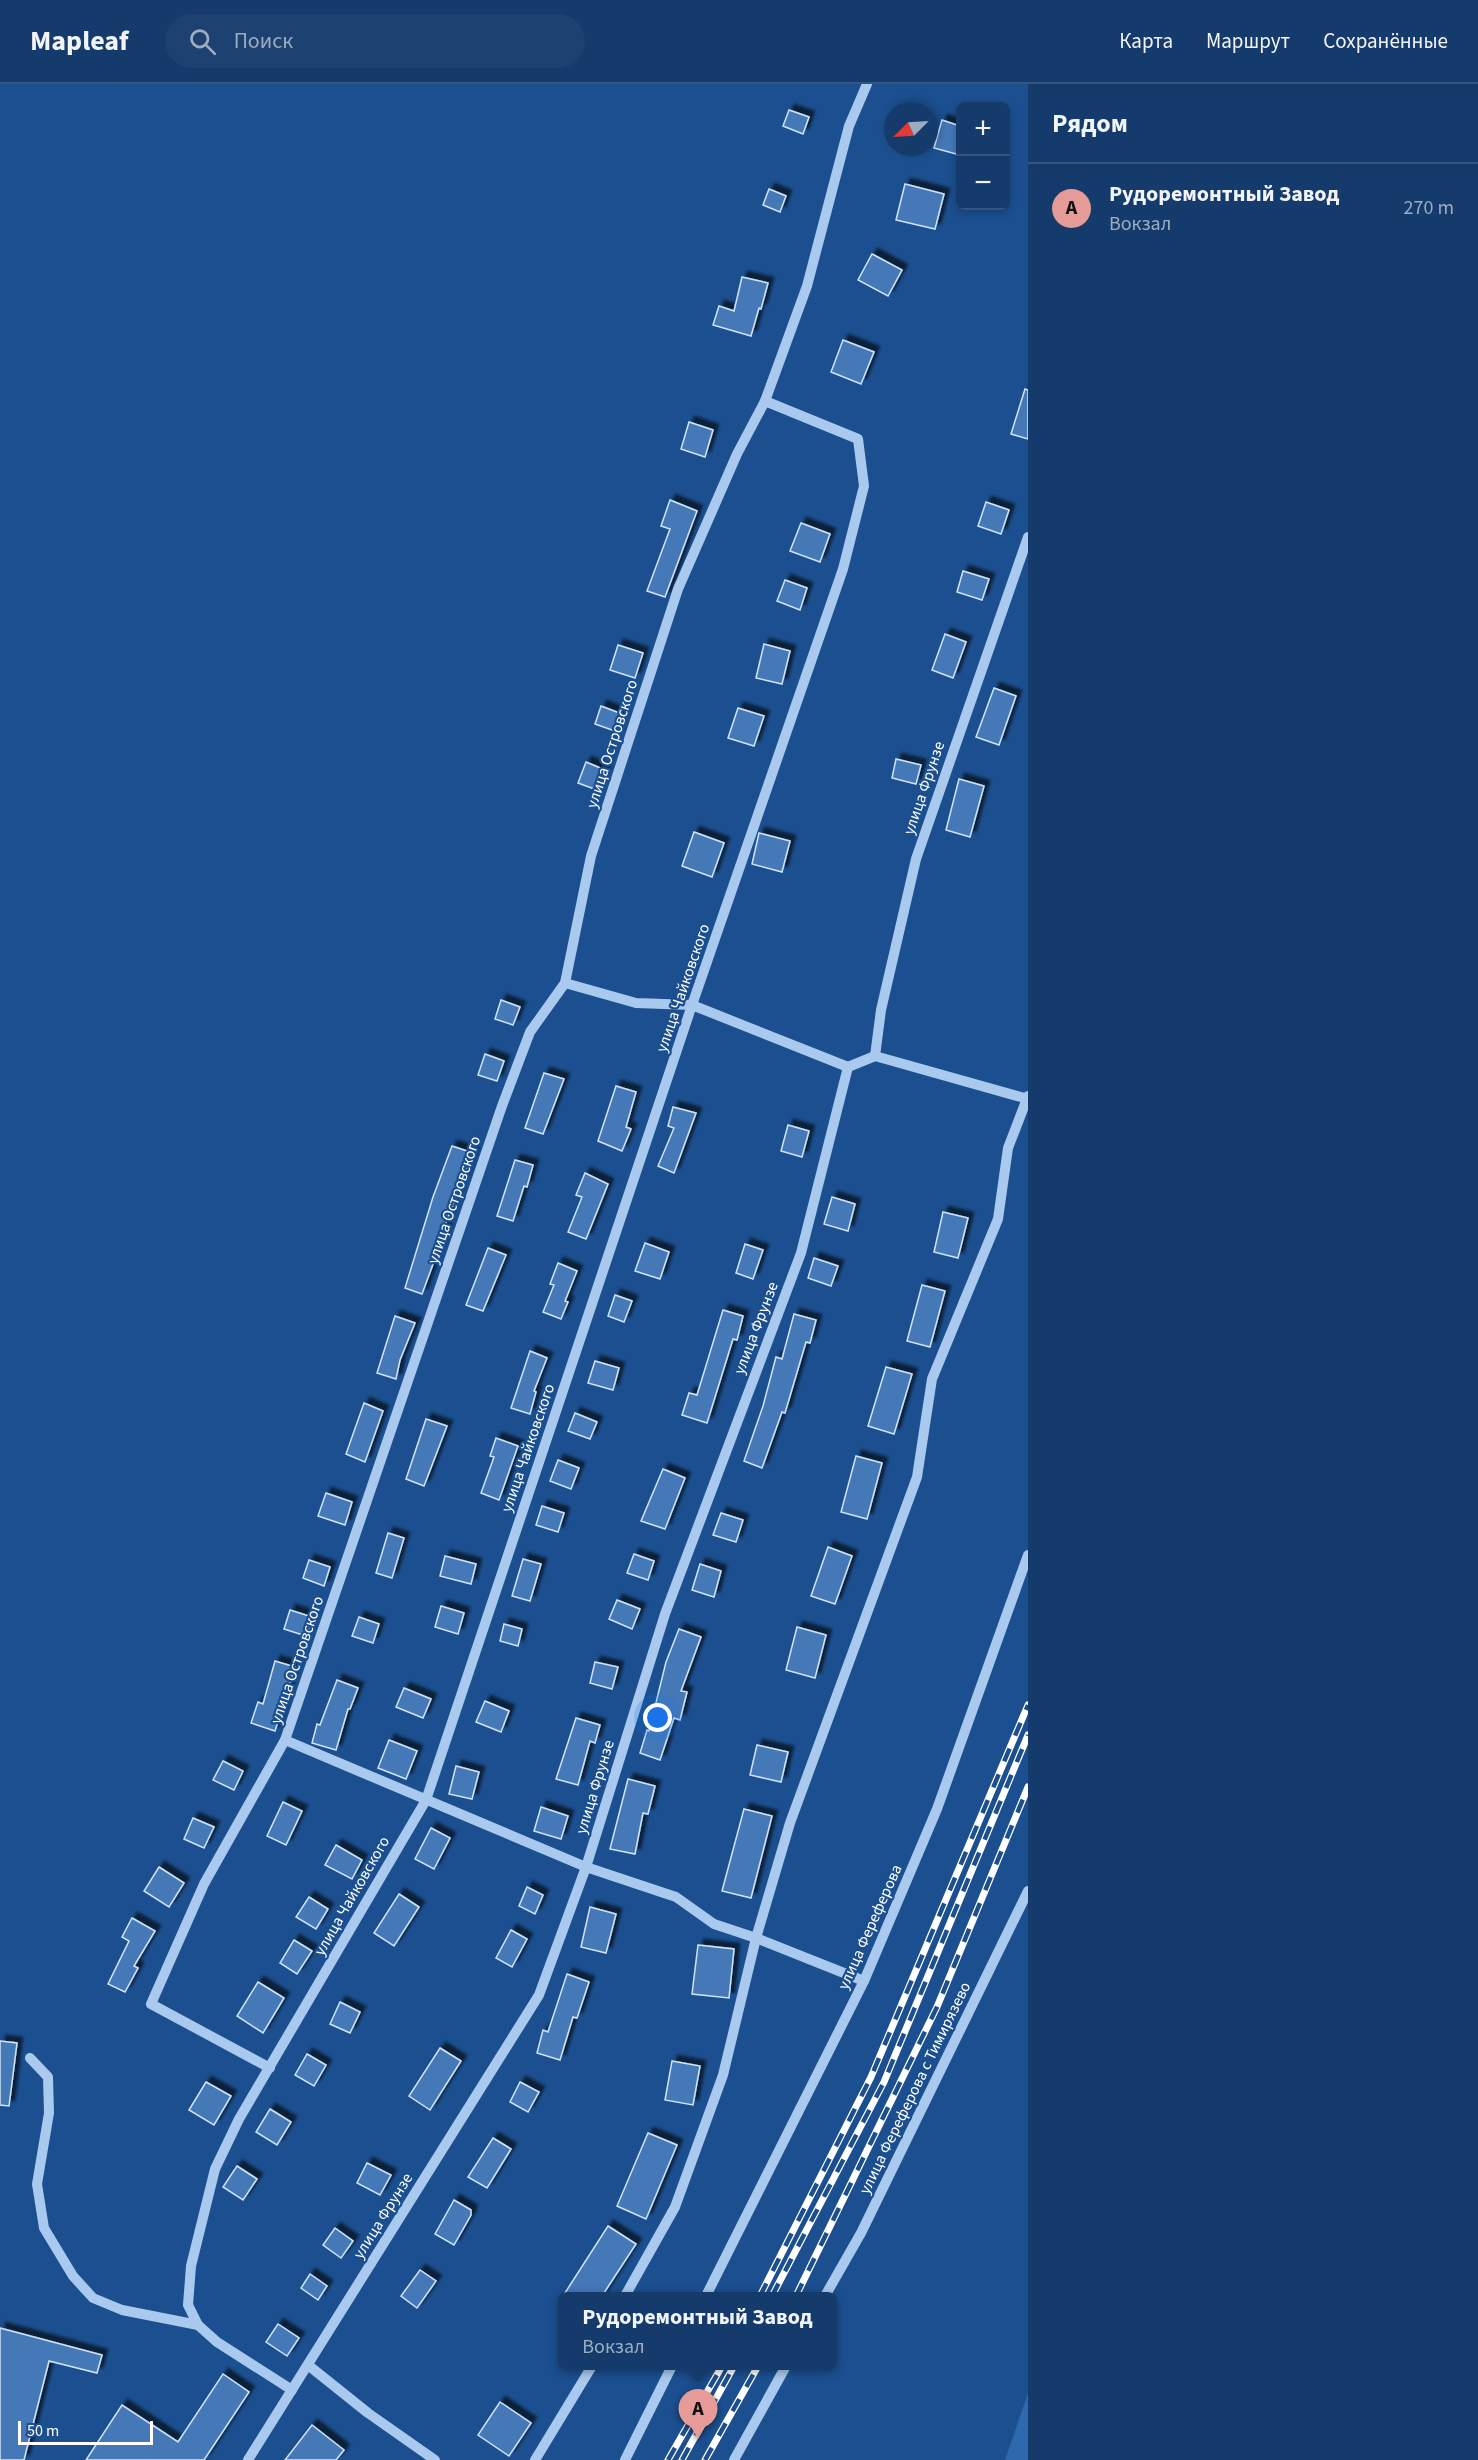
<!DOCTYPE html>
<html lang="ru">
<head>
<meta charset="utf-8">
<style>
	:root { --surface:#143b6b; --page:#1d4271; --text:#f1f3f6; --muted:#9dadc1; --line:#33557e; --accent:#e69b98 }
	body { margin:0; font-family:"Source Sans 3",sans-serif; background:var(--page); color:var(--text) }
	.controls { position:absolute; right:18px; top:18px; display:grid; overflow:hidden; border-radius:9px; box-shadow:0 3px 9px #0003 }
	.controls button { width:54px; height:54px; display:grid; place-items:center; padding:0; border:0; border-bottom:2px solid var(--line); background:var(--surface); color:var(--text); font:30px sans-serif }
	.compass { position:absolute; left:884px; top:18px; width:54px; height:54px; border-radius:50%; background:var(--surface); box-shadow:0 3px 9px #0003; rotate:246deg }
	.scale { position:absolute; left:18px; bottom:15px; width:135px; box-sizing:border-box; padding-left:6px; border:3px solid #fff; border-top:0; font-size:16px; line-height:21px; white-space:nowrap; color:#fff; -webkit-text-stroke:4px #1b4f8f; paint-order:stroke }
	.you { position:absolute; left:658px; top:1634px; width:21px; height:21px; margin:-15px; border:4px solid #fff; border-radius:50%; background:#1a73e8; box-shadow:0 0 0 9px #1a73e833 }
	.badge { display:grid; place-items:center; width:39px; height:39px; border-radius:50%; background:var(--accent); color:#111; font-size:20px; font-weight:700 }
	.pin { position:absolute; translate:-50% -50px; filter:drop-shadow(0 2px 3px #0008) }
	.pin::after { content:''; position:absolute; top:32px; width:21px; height:18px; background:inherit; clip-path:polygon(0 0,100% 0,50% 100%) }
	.popup { position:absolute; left:558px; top:2208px; width:279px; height:78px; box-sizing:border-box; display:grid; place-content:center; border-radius:9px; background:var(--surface); filter:drop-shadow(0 2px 4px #0005); font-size:20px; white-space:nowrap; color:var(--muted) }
	.popup b { font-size:22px; color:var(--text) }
	.popup::after { content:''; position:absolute; left:50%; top:100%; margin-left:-12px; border:12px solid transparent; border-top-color:var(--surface) }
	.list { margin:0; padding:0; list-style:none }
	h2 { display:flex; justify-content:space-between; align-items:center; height:78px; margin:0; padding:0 24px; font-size:26px }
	h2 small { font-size:20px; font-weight:400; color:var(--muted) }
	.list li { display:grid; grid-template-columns:39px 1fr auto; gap:18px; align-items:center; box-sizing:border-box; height:90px; padding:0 24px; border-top:2px solid var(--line) }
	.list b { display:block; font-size:22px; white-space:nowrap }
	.list p { margin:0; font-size:20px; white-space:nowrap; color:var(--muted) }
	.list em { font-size:20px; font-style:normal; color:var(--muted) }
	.icon { flex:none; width:33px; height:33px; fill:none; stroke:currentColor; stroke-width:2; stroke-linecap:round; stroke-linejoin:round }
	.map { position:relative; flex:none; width:1028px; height:2376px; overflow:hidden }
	header { display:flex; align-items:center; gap:36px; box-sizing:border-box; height:84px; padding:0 30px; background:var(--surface); border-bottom:2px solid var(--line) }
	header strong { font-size:28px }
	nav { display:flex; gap:33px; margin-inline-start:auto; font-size:21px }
	.search { width:420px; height:54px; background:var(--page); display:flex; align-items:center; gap:15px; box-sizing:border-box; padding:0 21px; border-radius:33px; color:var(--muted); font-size:22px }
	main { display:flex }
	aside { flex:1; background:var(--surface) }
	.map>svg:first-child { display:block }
	.green { fill:#2e69ad }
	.building { fill:#4478b7; stroke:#cfe3fa; stroke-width:1.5; filter:url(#shadow) }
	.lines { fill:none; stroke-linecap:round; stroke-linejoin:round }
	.minor { stroke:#a9c9ee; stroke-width:10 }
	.rail-casing { stroke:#fff; stroke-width:7 }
	.rail { stroke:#1b4f8f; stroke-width:4.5; stroke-dasharray:14; stroke-linecap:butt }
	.labels { text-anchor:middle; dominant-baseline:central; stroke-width:4.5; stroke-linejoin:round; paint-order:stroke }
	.street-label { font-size:16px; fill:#fff; stroke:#1b4f8f }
</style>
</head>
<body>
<header>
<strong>Mapleaf</strong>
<div class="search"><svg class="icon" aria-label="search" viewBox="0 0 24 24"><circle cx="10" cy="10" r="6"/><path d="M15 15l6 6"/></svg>Поиск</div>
<nav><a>Карта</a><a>Маршрут</a><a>Сохранённые</a></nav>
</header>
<main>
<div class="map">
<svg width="1028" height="2376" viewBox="0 0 1028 2376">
	<defs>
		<filter id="shadow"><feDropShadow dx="5.5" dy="-5.5" stdDeviation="1.5" flood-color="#0009"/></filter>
	</defs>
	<rect width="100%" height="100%" fill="#1b4f8f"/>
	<path class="green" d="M1028,2309v67h-23z"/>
	<g class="building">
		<path d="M789,26l20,7 -6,17 -20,-8z"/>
		<path d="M942,36l18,6v29l-26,-7z"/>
		<path d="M905,100l39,10 -9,35 -39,-9z"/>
		<path d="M769,105l17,7 -6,16 -17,-7z"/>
		<path d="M872,170l30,16 -14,26 -30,-16z"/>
		<path d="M742,193l26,6 -7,26 -2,-1 -8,28 -38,-11 6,-19 15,5z"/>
		<path d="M843,256l31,12 -13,32 -30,-12z"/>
		<path d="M1025,305l3,1v49l-17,-5z"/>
		<path d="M689,338l24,8 -8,27 -24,-8z"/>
		<path d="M670,416l27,11 -32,86 -18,-6 23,-62 -9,-3z"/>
		<path d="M986,418l23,8 -8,24 -23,-8z"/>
		<path d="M801,439l29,11 -10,28 -30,-11z"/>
		<path d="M963,487l26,8 -7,21 -25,-8z"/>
		<path d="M785,496l22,8 -7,22 -23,-9z"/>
		<path d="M945,550l21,8 -13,36 -21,-8z"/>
		<path d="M764,560l26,7 -8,33 -26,-6z"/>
		<path d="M618,561l25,8 -8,25 -25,-8z"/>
		<path d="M994,604l22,8 -17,49 -23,-8z"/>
		<path d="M601,622l21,8 -7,17 -20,-7z"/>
		<path d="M738,624l26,8 -10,30 -26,-8z"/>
		<path d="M896,675l25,6 -5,19 -24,-6z"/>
		<path d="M586,678l19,8 -8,20 -19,-7z"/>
		<path d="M959,695l25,7 -14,51 -24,-7z"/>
		<path d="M694,748l30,11 -12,34 -30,-11z"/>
		<path d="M759,749l31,8 -8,31 -30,-8z"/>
		<path d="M501,916l19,7 -7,18 -18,-6z"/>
		<path d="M485,970l19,7 -7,20 -19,-6z"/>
		<path d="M544,989l20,6 -21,55 -18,-6z"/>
		<path d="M616,1002l20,6 -10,35 5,2 -9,22 -24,-10z"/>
		<path d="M673,1023l23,6 -22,60 -16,-7 16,-38 -6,-2z"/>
		<path d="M788,1041l21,6 -7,26 -21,-6z"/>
		<path d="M452,1062l21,7 -29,75 2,1 -24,65 -17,-6 28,-91z"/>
		<path d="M515,1076l18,5 -6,22 -3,-1 -11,35 -16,-5z"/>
		<path d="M585,1089l23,11 -22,55 -18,-7 14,-35 -6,-2z"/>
		<path d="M832,1113l23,7 -7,27 -24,-7z"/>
		<path d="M943,1128l25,6 -10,40 -24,-6z"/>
		<path d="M645,1159l24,9 -9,27 -25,-8z"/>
		<path d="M745,1160l18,6 -10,29 -17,-6z"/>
		<path d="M488,1164l18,7 -23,56 -17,-6z"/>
		<path d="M814,1174l24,8 -7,20 -23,-8z"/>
		<path d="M558,1179l19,8 -12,30 3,1 -7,17 -18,-7 11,-27 -4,-1z"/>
		<path d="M922,1201l23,6 -15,56 -23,-6z"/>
		<path d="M615,1211l17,6 -8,21 -16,-6z"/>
		<path d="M723,1226l20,6 -6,24 -4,-1 -26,84 -25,-8 7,-22 8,2z"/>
		<path d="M794,1230l22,6 -6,23 -4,-1 -21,71 -3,-1 -20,56 -18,-7 19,-55 13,-49 6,2z"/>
		<path d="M395,1232l20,7 -15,37 -4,19 -19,-6z"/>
		<path d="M530,1267l17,7 -13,33 2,1 -6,22 -19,-6z"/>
		<path d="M595,1277l24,7 -6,22 -25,-7z"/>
		<path d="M886,1283l26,7 -18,60 -26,-8z"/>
		<path d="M364,1319l19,8 -18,51 -19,-8z"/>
		<path d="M575,1329l22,9 -7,17 -22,-8z"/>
		<path d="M426,1335l21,7 -23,60 -18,-7z"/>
		<path d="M496,1354l22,8 -19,54 -18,-7 13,-36 -4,-1z"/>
		<path d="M856,1372l26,7 -15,56 -26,-7z"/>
		<path d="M558,1376l21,8 -8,21 -21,-8z"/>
		<path d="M663,1385l22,9 -20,51 -24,-8z"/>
		<path d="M326,1409l26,9 -7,23 -27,-9z"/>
		<path d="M542,1422l22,7 -6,19 -22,-7z"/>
		<path d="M721,1429l22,7 -7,22 -23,-7z"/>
		<path d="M388,1449l16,5 -12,40 -16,-5z"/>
		<path d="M828,1463l24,9 -17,48 -24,-8z"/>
		<path d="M634,1470l20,7 -6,19 -21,-7z"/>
		<path d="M445,1472l31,8 -5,20 -31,-8z"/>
		<path d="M523,1475l18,5 -11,37 -18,-5z"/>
		<path d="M309,1476l21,7 -6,19 -21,-8z"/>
		<path d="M700,1480l21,7 -7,26 -22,-7z"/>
		<path d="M617,1516l23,9 -8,20 -23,-10z"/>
		<path d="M441,1522l23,7 -6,21 -23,-7z"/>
		<path d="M290,1526l22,7 -6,19 -22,-7z"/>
		<path d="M359,1533l20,7 -6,19 -21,-7z"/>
		<path d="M504,1540l18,5 -4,17 -18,-5z"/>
		<path d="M797,1543l29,8 -11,43 -29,-8z"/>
		<path d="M679,1545l22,8 -20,54 6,1 -7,28 -6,-2 -14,42 -20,-7 7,-23 2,1 17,-69z"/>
		<path d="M275,1577l20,6 -20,64 -24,-8 7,-21 5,2z"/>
		<path d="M595,1578l23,5 -6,22 -22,-6z"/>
		<path d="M337,1596l21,8 -8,21h-2l-12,41 -24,-7 5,-19 3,1z"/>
		<path d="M404,1604l27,11 -8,19 -27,-11z"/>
		<path d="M485,1617l24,10 -8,21 -25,-10z"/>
		<path d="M576,1634l24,7 -5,18 -5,-2 -12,44 -22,-6z"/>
		<path d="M389,1656l28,11 -11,28 -28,-11z"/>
		<path d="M757,1661l31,7 -7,30 -31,-7z"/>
		<path d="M223,1677l20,10 -9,19 -21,-10z"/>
		<path d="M456,1682l23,6 -7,27 -23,-5z"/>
		<path d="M628,1695l27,7 -7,28 -5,-1 -8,41 -25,-5z"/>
		<path d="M283,1718l19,9 -16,34 -19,-9z"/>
		<path d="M541,1723l27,9 -7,23 -27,-8z"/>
		<path d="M744,1725l28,7 -21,82 -29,-7z"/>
		<path d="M193,1734l21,9 -10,21 -20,-9z"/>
		<path d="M431,1744l19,10 -16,31 -19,-10z"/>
		<path d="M336,1761l26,15 -10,19 -27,-14z"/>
		<path d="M159,1783l25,16 -15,24 -25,-16z"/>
		<path d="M527,1803l16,8 -8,19 -16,-8z"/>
		<path d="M399,1810l20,13 -25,39 -20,-13z"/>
		<path d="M309,1813l19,12 -12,20 -20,-12z"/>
		<path d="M590,1823l26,7 -10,39 -25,-6z"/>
		<path d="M132,1834l23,13 -21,35 4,2 -13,24 -17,-8 21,-43 -7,-4z"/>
		<path d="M511,1846l16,9 -15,28 -16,-9z"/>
		<path d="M294,1856l18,11 -15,23 -17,-11z"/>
		<path d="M698,1861l36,4 -5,49 -37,-4z"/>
		<path d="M567,1890l22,8 -12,36 -4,-1 -13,43 -23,-7 6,-23 5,2z"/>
		<path d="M258,1898l26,16 -21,35 -26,-17z"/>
		<path d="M340,1918l20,10 -10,21 -20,-9z"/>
		<path d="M0,1957l17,2 -8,63 -9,-1z"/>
		<path d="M440,1964l21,13 -31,49 -21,-14z"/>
		<path d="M307,1970l19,11 -12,21 -19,-11z"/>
		<path d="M672,1977l28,5 -7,39 -28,-5z"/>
		<path d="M206,1998l25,14 -17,29 -25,-15z"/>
		<path d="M520,1998l19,10 -11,20 -18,-10z"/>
		<path d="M270,2025l21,13 -14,23 -21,-13z"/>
		<path d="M648,2049l29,12 -31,74 -29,-13z"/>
		<path d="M493,2054l18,11 -24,39 -19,-11z"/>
		<path d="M367,2079l24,12 -11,20 -23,-12z"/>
		<path d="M237,2082l20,13 -14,21 -20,-13z"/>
		<path d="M454,2116l17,10v5l-17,30 -19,-11z"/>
		<path d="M608,2142l28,18 -34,52h-39z"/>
		<path d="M335,2144l18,13 -12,17 -18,-13z"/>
		<path d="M420,2186l16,11 -19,27 -16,-12z"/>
		<path d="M310,2190l17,12 -9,14 -17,-12z"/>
		<path d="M278,2240l21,14 -12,18 -21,-14z"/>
		<path d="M0,2244l102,27 -5,18 -48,-12 -25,99h-24z"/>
		<path d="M223,2290l26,18 -45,68h-118l36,-55 56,37z"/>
		<path d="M500,2318l31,21 -22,33 -31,-21z"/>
		<path d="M312,2341l32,25 -8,10h-51z"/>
	</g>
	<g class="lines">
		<g class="minor">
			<path d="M565,899l71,20 56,2 156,62 27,-11 153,43"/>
			<path d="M875,972l6,-46 35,-151 112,-322"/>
			<path d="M285,1656l301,127 90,30 38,27 42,14 108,43"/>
			<path d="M30,1974l18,19 1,36 -12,71 7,44 29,48 20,22 29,12 76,15"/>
			<path d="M270,1984l-119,-64 53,-120 81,-144 217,-634 28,-74 35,-49 26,-127 87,-267 59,-135 28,-53"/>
			<path d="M625,2212l50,-89 48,-132 33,-137 34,-115 127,-346 15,-98 66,-160 10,-71 20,-52"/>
			<path d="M706,2212l158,-315 73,-172 91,-254"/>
			<path d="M825,2212l36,-63 167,-342"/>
			<path d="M308,2281l60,48 67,47"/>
			<path d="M292,2306l-75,-48 -19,-17 -10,-20 3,-39 24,-97 24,-50 187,-319 266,-795 151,-436 21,-83 -6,-47 -93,-38 42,-115 42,-160 18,-42"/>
			<path d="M248,2376l291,-465 47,-128 79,-253 136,-361 47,-186"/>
			<path d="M535,2376l57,-94"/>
			<path d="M625,2376l47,-94"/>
			<path d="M734,2376l52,-94"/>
		</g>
		<g class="rail-casing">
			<g id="rail">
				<path d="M760,2212l111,-219 157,-372"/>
				<path d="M772,2212l112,-214 144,-347"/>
				<path d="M796,2212l141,-289 91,-220"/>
				<path d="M668,2376l54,-94"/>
				<path d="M682,2376l52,-94"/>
				<path d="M705,2376l53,-94"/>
			</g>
		</g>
		<use href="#rail" class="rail"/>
	</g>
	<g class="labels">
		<g class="street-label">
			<text transform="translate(612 660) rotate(-72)">улица Островского</text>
			<text transform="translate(924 704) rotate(-71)">улица Фрунзе</text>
			<text transform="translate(683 904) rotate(-71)">улица Чайковского</text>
			<text transform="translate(454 1116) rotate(-71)">улица Островского</text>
			<text transform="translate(756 1244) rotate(-69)">улица Фрунзе</text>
			<text transform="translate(528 1364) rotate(-71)">улица Чайковского</text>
			<text transform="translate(297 1576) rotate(-71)">улица Островского</text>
			<text transform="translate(595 1703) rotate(-73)">улица Фрунзе</text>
			<text transform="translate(352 1812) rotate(-60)">улица Чайковского</text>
			<text transform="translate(870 1843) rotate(-66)">улица Фереферова</text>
			<text transform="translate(915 2004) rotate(-64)">улица Фереферова с Тимирязево</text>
			<text transform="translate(383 2132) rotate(-58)">улица Фрунзе</text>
		</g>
	</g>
</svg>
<div class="controls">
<button>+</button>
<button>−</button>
</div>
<svg class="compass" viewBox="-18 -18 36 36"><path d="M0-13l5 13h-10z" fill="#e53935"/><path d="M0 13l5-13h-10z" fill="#9dadc1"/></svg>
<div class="scale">50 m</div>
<div class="you"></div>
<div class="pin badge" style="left:698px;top:2355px">A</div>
<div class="popup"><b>Рудоремонтный Завод</b>Вокзал</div>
</div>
<aside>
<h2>Рядом<small></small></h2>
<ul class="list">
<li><span class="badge">A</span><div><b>Рудоремонтный Завод</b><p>Вокзал</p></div><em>270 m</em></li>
</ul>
</aside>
</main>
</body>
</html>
